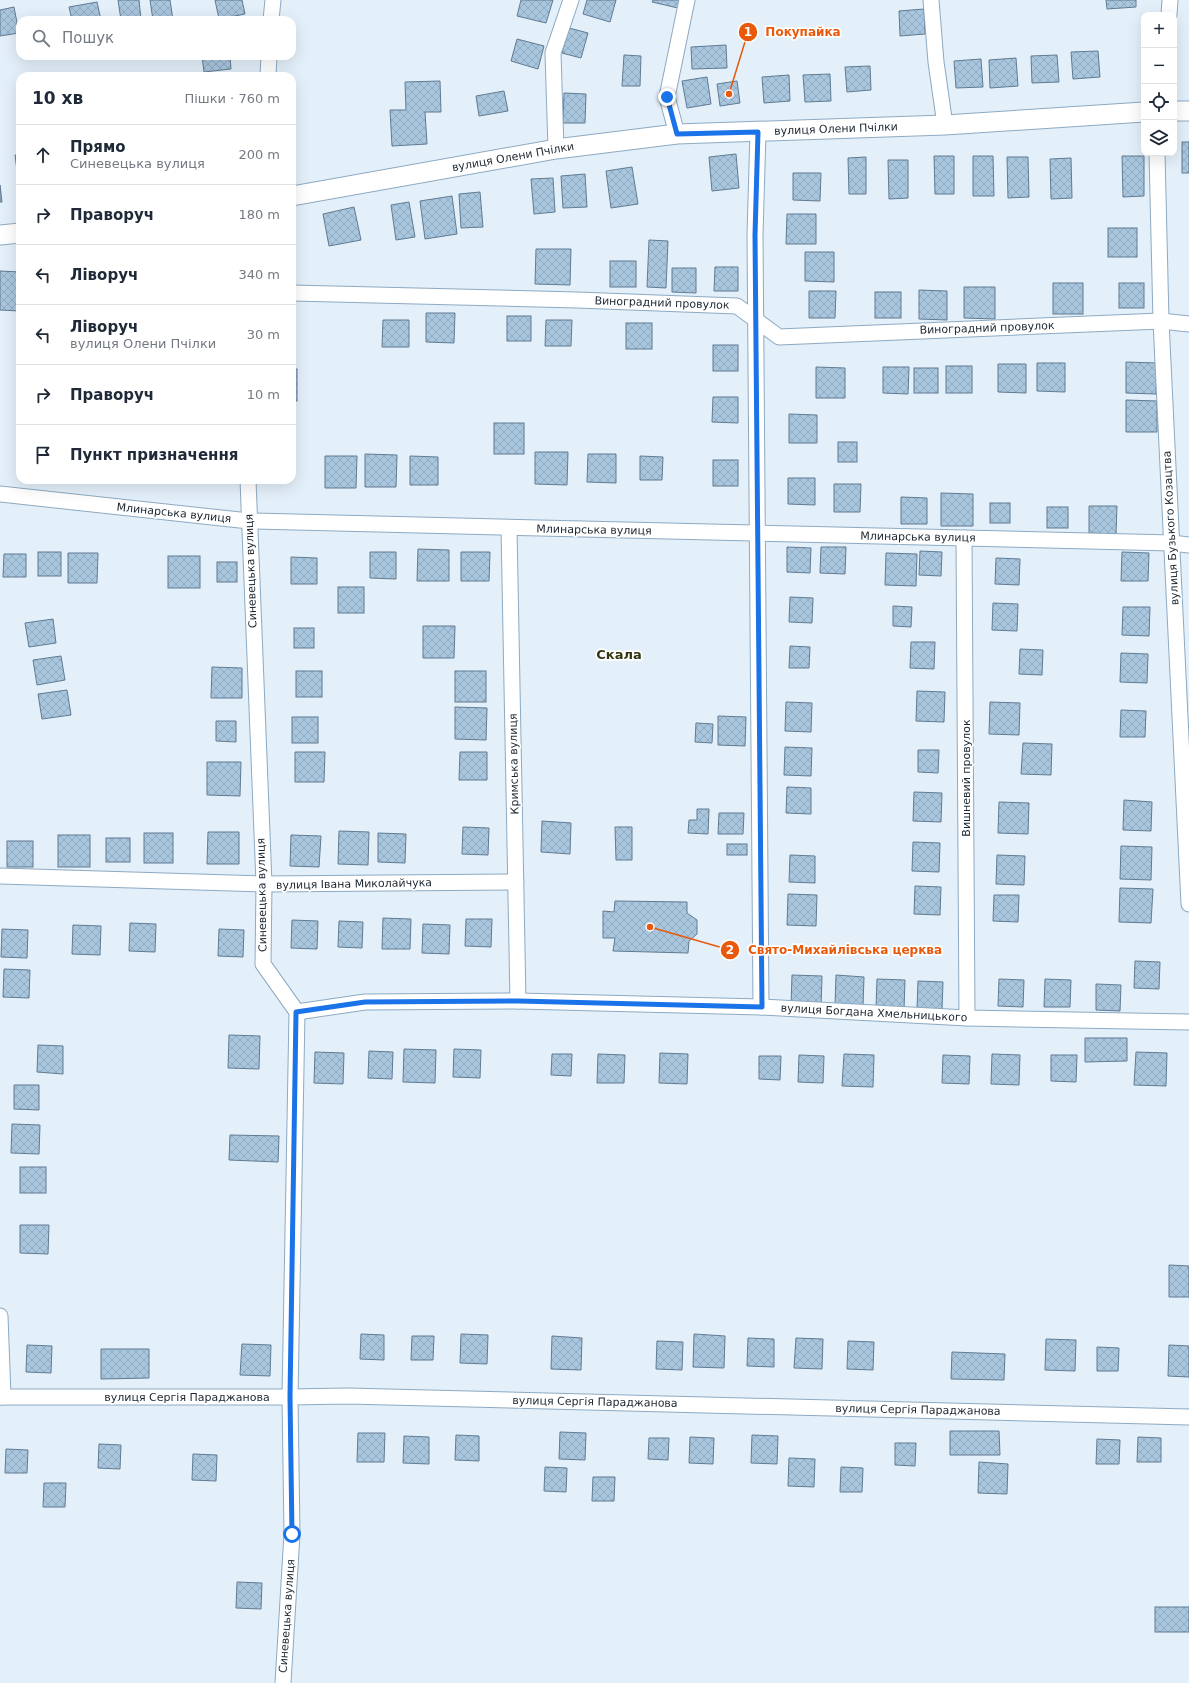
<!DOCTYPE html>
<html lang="uk">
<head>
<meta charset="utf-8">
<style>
	:root { --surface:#fff; --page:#f2f2f3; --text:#1f2937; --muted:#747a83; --line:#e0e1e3 }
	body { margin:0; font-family:"DejaVu Sans",sans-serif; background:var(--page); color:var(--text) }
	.controls { position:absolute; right:12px; top:12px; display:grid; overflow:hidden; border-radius:8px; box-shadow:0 4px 16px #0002 }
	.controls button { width:36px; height:36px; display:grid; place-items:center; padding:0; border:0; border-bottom:1px solid var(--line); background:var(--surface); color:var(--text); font:20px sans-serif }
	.stop { position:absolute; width:12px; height:12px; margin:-9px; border:3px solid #1a73e8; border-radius:50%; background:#fff }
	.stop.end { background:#1a73e8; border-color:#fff; box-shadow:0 1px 4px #0008 }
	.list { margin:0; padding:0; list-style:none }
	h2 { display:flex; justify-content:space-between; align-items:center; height:52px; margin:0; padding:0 16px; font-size:17px }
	h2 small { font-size:13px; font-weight:400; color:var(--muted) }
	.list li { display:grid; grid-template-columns:26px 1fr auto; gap:12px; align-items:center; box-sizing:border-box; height:60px; padding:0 16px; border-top:1px solid var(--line) }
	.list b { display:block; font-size:15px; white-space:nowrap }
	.list p { margin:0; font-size:13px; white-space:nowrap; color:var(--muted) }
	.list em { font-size:13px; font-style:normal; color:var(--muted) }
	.icon { flex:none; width:22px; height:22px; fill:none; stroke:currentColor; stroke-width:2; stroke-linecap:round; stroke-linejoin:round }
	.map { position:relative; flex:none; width:1189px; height:1683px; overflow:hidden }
	.search { position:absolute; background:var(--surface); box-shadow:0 4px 16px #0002; left:16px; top:16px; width:280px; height:44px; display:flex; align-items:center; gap:10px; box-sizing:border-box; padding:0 14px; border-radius:12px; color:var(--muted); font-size:15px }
	.panel { position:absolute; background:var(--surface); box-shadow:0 4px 16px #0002; left:16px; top:72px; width:280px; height:412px; border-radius:12px }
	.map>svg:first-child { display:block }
	.building { fill:url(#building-cross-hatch); stroke:#607b92 }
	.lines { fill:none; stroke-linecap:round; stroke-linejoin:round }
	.minor-casing { stroke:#8daac2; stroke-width:17 }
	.tertiary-casing { stroke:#8daac2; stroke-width:21 }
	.minor { stroke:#fff; stroke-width:15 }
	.tertiary { stroke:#fff; stroke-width:19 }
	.route { stroke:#1a73e8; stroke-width:5 }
	.labels { text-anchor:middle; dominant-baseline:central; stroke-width:3.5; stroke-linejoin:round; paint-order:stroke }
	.street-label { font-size:11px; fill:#1a252f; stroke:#fff }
	.quarter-label { font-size:13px; font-weight:bold; fill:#32370f; stroke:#fff }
	.leader { fill:none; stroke:#e8590c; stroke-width:1.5 }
	.callout-dot { fill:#e8590c; stroke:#fff; stroke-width:1.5 }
	.mark-label { font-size:12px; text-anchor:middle; font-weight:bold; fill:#fff }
	.callout-label { font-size:12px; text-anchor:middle; font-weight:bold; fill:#e8590c; stroke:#fff; stroke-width:3.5; stroke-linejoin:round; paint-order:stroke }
</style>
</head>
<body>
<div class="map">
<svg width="1189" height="1683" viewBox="0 0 1189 1683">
	<defs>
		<pattern id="building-cross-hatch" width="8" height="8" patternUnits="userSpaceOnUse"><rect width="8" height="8" fill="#a9c6df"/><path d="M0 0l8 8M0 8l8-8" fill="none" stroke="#91aac0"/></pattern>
	</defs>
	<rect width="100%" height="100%" fill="#e3eff9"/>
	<g class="building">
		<path d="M118,0h21l2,20h-20z"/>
		<path d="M150,0h20l3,20h-20z"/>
		<path d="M215,0h27l3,14 -26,5z"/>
		<path d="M521,0h32l-7,23 -29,-7z"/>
		<path d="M587,0h29l-6,22 -27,-8z"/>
		<path d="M653,0h28l-3,8 -26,-6z"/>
		<path d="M1106,0h30v7l-29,2z"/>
		<path d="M97,2l4,18h-29l-3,-13z"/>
		<path d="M14,7l5,26 -19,3v-26z"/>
		<path d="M924,9l1,25 -25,2 -1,-25z"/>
		<path d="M569,28l19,5 -7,25 -19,-5z"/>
		<path d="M517,39l27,7 -6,23 -27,-8z"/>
		<path d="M726,45l1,23 -35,1 -1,-22z"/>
		<path d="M1098,51l2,26 -27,2 -2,-27z"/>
		<path d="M624,55l17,1 -1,30h-18z"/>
		<path d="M1057,55l2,27 -27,1 -1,-27z"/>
		<path d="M202,56h28l1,13 -27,3z"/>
		<path d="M1016,58l2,28 -28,2 -1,-28z"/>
		<path d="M981,59l2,28 -27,1 -2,-27z"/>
		<path d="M870,66l1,24 -24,2 -2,-25z"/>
		<path d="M830,74l1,27 -26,1 -2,-27z"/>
		<path d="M789,75l1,26 -26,2 -2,-26z"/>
		<path d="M707,77l4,27 -24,4 -5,-27z"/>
		<path d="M440,81l1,31h-16l2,32 -35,2 -2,-36h16l-1,-28z"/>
		<path d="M737,81l3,22 -20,3 -3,-22z"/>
		<path d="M504,91l4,20 -29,5 -3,-20z"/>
		<path d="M564,93l22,1 -1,29h-22z"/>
		<rect x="1182" y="142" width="7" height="31"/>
		<path d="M736,154l3,34 -27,3 -3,-34z"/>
		<path d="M15,155h5v30l-1,1z"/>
		<path d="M934,156h20v38h-19z"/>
		<path d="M973,156h20l1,40h-21z"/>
		<path d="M1122,156h22v40l-21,1z"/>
		<path d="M866,157v37h-17l-1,-36z"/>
		<path d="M1007,157h21l1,40 -21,1z"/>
		<path d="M1071,158l1,40 -21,1 -1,-40z"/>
		<path d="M888,160h20v38l-19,1z"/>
		<path d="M632,167l6,37 -27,4 -5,-37z"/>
		<path d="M793,173h28l-1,28 -27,-1z"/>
		<path d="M585,174l2,33 -24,1 -2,-32z"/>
		<path d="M553,178l2,34 -21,2 -3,-35z"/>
		<path d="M0,185l2,17h-2z"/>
		<path d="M480,192l3,35 -22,1 -2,-34z"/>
		<path d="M452,196l5,38 -32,5 -5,-38z"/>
		<path d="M409,202l6,35 -19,3 -5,-35z"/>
		<path d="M354,207l7,33 -32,6 -6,-32z"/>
		<path d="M787,214h29v30h-30z"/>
		<rect x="1108" y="228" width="29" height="29"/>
		<path d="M649,240l19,1 -2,47 -19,-1z"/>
		<path d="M536,249h35l-1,36 -35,-1z"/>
		<path d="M805,252h29v30l-29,-1z"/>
		<rect x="610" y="261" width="26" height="26"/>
		<path d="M715,267h23v24h-24z"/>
		<path d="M672,268h24v25l-24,-1z"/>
		<path d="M0,271l20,1v39l-20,-1z"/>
		<rect x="1053" y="283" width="30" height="31"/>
		<rect x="1119" y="283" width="25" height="25"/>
		<path d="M964,287h31v32l-31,-1z"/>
		<path d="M919,290l28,1v29l-28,-1z"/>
		<path d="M809,291h27l-1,27h-26z"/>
		<rect x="875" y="292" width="26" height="26"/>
		<path d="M426,313h29l-1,30 -28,-1z"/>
		<rect x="507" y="316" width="24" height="25"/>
		<path d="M383,320h26v27h-27z"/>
		<path d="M546,320h26l-1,26h-26z"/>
		<rect x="626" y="323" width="26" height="26"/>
		<rect x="713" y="345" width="25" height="26"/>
		<path d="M1126,362l31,1 -1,31 -30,-1z"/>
		<path d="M1037,363h28v29l-28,-1z"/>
		<path d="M998,364h28v29l-28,-1z"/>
		<rect x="946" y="366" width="26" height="27"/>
		<path d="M816,367l29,1v30h-29z"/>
		<path d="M883,367h26l-1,27 -25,-1z"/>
		<rect x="914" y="368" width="24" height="25"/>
		<rect x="292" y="369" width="5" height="32"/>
		<path d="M713,397h25v26l-26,-1z"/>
		<path d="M1126,400l31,1v31h-31z"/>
		<path d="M789,414l28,1v28h-28z"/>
		<rect x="494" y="423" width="30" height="31"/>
		<rect x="838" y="442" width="19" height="20"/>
		<path d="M535,452h33l-1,33 -32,-1z"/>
		<path d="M365,454l32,1 -1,32h-31z"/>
		<path d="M588,454h28v29l-29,-1z"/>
		<path d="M325,456h32l-1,32h-31z"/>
		<path d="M410,456l28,1v28h-28z"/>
		<path d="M640,456l23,1 -1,23h-22z"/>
		<rect x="713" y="460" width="25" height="26"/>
		<path d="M788,478h27v27l-27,-1z"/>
		<path d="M834,484h27l-1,28h-26z"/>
		<path d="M941,493l32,1v32h-32z"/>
		<path d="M901,497l26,1v26h-26z"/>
		<rect x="990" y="503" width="20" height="20"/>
		<path d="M1089,506h28l-1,28 -27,-1z"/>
		<rect x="1047" y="507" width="21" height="21"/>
		<path d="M787,547l24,1 -1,25 -23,-1z"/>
		<path d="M821,547h25l-1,27 -25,-1z"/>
		<path d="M418,549l31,1v31h-32z"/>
		<path d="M920,551l22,1 -1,24 -22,-1z"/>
		<rect x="38" y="552" width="23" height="24"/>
		<path d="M370,552h26v27l-26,-1z"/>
		<path d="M461,552h29l-1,29h-28z"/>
		<path d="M1122,552l27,1 -1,28h-27z"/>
		<path d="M68,553h30l-1,30h-29z"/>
		<path d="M886,553l31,1 -1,32 -31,-1z"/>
		<path d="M4,554h22v23h-23z"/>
		<rect x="168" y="556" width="32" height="32"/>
		<path d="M291,557l26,1v26h-26z"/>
		<path d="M996,558l24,1 -1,26 -24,-1z"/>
		<rect x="217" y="562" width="20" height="20"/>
		<rect x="338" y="587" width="26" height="26"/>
		<path d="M790,597l23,1 -1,25 -23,-1z"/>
		<path d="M993,603l25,1 -1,27 -25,-1z"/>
		<path d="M893,606l19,1 -1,20 -18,-1z"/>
		<path d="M1123,607h27l-1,29 -27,-1z"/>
		<path d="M53,619l3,24 -27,4 -4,-24z"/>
		<path d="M423,626h32l-1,32h-31z"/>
		<rect x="294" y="628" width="20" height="20"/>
		<path d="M911,642h24l-1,27 -24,-1z"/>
		<path d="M790,646l20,1 -1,21h-20z"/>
		<path d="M1020,649l23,1 -1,25 -23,-1z"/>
		<path d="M1121,653l27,1 -1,29 -27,-1z"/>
		<path d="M61,656l4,24 -28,5 -4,-25z"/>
		<path d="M212,667l30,1v30h-31z"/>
		<rect x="296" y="671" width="26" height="26"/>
		<rect x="455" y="671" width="31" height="31"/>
		<path d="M67,690l4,25 -29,4 -4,-25z"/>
		<path d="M917,691l28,1 -1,30 -28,-1z"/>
		<path d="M786,702l26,1 -1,29 -26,-1z"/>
		<path d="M990,702l30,1 -1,32 -30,-1z"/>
		<path d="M455,707l32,1 -1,32 -31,-1z"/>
		<path d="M1121,710l25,1 -1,26h-25z"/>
		<path d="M718,716l28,1 -1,29 -27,-1z"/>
		<rect x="292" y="717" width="26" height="26"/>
		<path d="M216,721h20v21l-20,-1z"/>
		<path d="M696,723l17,1 -1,19 -17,-1z"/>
		<path d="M1023,743l29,1 -1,31 -30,-1z"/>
		<path d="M785,747l27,1 -1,28 -27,-1z"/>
		<path d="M918,750h21l-1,23 -20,-1z"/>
		<path d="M295,752h30l-1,30h-29z"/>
		<path d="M460,752h27v28h-28z"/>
		<path d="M207,762h34l-1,34 -33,-1z"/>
		<path d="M787,787l24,1v26l-25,-1z"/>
		<path d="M914,792l28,1 -1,29 -28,-1z"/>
		<path d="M1124,800l28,2 -1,29 -28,-1z"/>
		<path d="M999,802l30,1 -1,31 -30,-1z"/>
		<path d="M697,809h12l-1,25 -20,-1 1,-13h8z"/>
		<path d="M719,813h25l-1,21h-25z"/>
		<path d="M542,821l29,2 -1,31 -29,-2z"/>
		<path d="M463,827l26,1 -1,27 -26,-1z"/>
		<path d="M615,827h17v33h-16z"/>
		<path d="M339,831l30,1 -1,33 -30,-1z"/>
		<path d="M208,832h31v32h-32z"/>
		<rect x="144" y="833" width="29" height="30"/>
		<path d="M378,833l28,1 -1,29 -27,-1z"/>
		<rect x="58" y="835" width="32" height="32"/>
		<path d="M291,835l30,1 -2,31 -29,-1z"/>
		<rect x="106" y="838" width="24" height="24"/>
		<rect x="7" y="841" width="26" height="26"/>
		<path d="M913,842l27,1 -1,29 -27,-1z"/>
		<rect x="727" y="844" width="20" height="11"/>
		<path d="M1121,846l31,1 -1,33 -31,-1z"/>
		<path d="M790,855l25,1v27l-26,-1z"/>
		<path d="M997,855l28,1 -1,29 -28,-1z"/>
		<path d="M915,886l26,1 -1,28 -26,-1z"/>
		<path d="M1120,888l33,1 -2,34 -32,-1z"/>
		<path d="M788,894l29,1 -1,31 -29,-1z"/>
		<path d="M994,895h25l-1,27 -25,-1z"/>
		<path d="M615,901l72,1v11l10,7v14l-8,7 -1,12 -75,-2 2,-13h-12v-27l11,1z"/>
		<path d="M383,918l28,1 -1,30h-28z"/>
		<path d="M466,919h26l-1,28 -26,-1z"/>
		<path d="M292,920l26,1 -1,28 -26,-1z"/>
		<path d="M339,921l24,1 -1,26 -24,-1z"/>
		<path d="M130,923l26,1 -1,28 -26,-1z"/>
		<path d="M423,924l27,1 -1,29 -27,-1z"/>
		<path d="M73,925l28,1 -1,29 -28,-1z"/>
		<path d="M2,929l26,1 -1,28 -26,-1z"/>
		<path d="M219,929l25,1 -1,27 -25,-1z"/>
		<path d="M1135,961l25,1 -1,27 -25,-1z"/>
		<path d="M4,969l26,1 -1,28 -26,-1z"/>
		<path d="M792,975l30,1 -1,31 -30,-1z"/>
		<path d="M836,975l28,2 -1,29 -28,-1z"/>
		<path d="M877,979l28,1 -1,30 -28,-2z"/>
		<path d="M999,979l25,1 -1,27 -25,-1z"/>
		<path d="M1045,979l26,1 -1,27h-26z"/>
		<path d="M918,981l25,1 -1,27 -25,-1z"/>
		<path d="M1096,984l25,1 -1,26 -24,-1z"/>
		<path d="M229,1035l31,1 -1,33 -31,-1z"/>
		<path d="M1085,1038h42v23l-42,1z"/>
		<path d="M38,1045l25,1v28l-26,-2z"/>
		<path d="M404,1049l32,1 -1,33 -32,-1z"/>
		<path d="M454,1049l27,1 -1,28 -27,-1z"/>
		<path d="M369,1051l24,1 -1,27 -24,-1z"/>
		<path d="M315,1052l29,1 -1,31 -29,-1z"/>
		<path d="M1136,1052l31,1 -1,33 -32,-1z"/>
		<path d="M660,1053l28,1 -1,30 -28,-1z"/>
		<path d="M552,1054h20l-1,22 -20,-1z"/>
		<path d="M598,1054l27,1 -1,28h-27z"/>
		<path d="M844,1054l30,1 -1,32 -31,-1z"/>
		<path d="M992,1054l28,1 -1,30 -28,-1z"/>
		<path d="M799,1055l25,1 -1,27 -25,-1z"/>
		<path d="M943,1055l27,1 -1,28 -27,-1z"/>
		<path d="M1051,1055h26l-1,27 -25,-1z"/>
		<path d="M759,1056h22l-1,24 -21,-1z"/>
		<path d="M14,1085h25v25l-25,-1z"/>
		<path d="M12,1124l28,1 -1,29 -28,-1z"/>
		<path d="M230,1135l49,1 -1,26 -49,-2z"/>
		<rect x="20" y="1167" width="26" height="26"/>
		<path d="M20,1225h29l-1,29 -28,-1z"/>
		<path d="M1169,1265l20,1v31h-20z"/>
		<path d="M361,1334l23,1v25l-24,-1z"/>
		<path d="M461,1334l27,1 -1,29 -27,-1z"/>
		<path d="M694,1334l31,2 -1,32 -31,-1z"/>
		<path d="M412,1336h22l-1,24h-22z"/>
		<path d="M552,1336l30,2 -1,32 -30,-1z"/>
		<path d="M748,1338l26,1v28l-27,-1z"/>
		<path d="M796,1338l27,1 -1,30 -28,-1z"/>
		<path d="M1046,1339l30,1 -1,31 -30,-1z"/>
		<path d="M657,1341l26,1 -1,28 -26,-1z"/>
		<path d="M848,1341l26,1 -1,28 -26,-1z"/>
		<path d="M242,1344l29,1 -1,31 -30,-1z"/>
		<path d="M27,1345l25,1 -1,27 -25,-1z"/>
		<path d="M1169,1345l20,1v31l-21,-1z"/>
		<path d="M1097,1347l22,1 -1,23h-21z"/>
		<path d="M101,1349h48v29l-48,1z"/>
		<path d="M952,1352l53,2 -1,26 -53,-1z"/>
		<path d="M950,1431h49l1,24h-50z"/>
		<path d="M560,1432l26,1 -1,27 -26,-1z"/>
		<path d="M358,1433h27l-1,29h-27z"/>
		<path d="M456,1435l23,1v25l-24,-1z"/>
		<path d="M752,1435l26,1 -1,28 -26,-1z"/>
		<path d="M404,1436l25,1v27l-26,-1z"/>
		<path d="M690,1437l24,1 -1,26 -24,-1z"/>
		<path d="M1138,1437l23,1v24h-24z"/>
		<path d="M649,1438h20l-1,22 -20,-1z"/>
		<path d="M1097,1439l23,1 -1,24h-23z"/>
		<path d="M895,1443h21l-1,23 -20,-1z"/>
		<path d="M99,1444l22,1 -1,24 -22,-1z"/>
		<path d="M6,1449l22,1 -1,23h-22z"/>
		<path d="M193,1454l24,1 -1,26 -24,-1z"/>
		<path d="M789,1458l26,1 -1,28 -26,-1z"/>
		<path d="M979,1462l29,2 -1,30 -29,-1z"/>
		<path d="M545,1467l22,1 -1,24 -22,-1z"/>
		<path d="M841,1467l22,1 -1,24h-22z"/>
		<path d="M593,1477h22l-1,24h-22z"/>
		<path d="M44,1483h22l-1,24h-22z"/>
		<path d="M237,1582l25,1 -1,26 -25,-1z"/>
		<rect x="1155" y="1607" width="34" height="25"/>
	</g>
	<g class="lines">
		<g class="minor-casing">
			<g id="minor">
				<path d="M931,0l5,62 9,63"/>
				<path d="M1169,15l1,-15"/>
				<path d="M271,20l2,-20"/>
				<path d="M268,76l1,-20"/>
				<path d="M758,132l-3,103 6,772"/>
				<path d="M677,134l-10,-37 20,-97"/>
				<path d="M556,149l-3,-96 18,-53"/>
				<path d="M1157,153l4,168 28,583"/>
				<path d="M292,293l285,7 160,6 42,31 382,-16 28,3"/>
				<path d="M248,480l16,404 -1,80 34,48 -7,385 2,137 -9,149"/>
				<path d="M0,494l249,27 923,22 17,2"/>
				<path d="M509,528l9,473"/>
				<path d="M964,538l3,480"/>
				<path d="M0,876l264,8 252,-2"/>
				<path d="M297,1012l68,-10 153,-1 243,6 206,11 222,4"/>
				<path d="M0,1316l3,81"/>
				<path d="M0,1397h290l58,-1 841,21"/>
			</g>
		</g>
		<g class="tertiary-casing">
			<g id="tertiary">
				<path d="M1174,111h15"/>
				<path d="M292,196l264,-47 121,-15 268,-9 199,-13"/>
				<path d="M0,235l20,-2"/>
			</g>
		</g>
		<use href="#minor" class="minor"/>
		<use href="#tertiary" class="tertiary"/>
	</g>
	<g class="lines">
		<path class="route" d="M292,1534l-2,-137 6,-385 69,-10 153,-1 244,6 -7,-772 3,-103 -81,2 -10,-37"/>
	</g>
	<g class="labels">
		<g class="street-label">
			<text transform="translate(836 129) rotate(-2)">вулиця Олени Пчілки</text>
			<text transform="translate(513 157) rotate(-10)">вулиця Олени Пчілки</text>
			<text transform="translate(662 303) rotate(2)">Виноградний провулок</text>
			<text transform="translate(987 328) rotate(-2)">Виноградний провулок</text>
			<text transform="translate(174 513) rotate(6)">Млинарська вулиця</text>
			<text transform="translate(1171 528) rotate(-93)">вулиця Бузького Козацтва</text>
			<text transform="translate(594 530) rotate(1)">Млинарська вулиця</text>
			<text transform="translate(918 537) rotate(1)">Млинарська вулиця</text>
			<text transform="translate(251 571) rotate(-92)">Синевецька вулиця</text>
			<text transform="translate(514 764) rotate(-91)">Кримська вулиця</text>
			<text transform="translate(966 778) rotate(-90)">Вишневий провулок</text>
			<text transform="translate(354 884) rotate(-1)">вулиця Івана Миколайчука</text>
			<text transform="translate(262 895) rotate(-91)">Синевецька вулиця</text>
			<text transform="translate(874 1013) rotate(3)">вулиця Богдана Хмельницького</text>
			<text x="187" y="1397">вулиця Сергія Параджанова</text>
			<text transform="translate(595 1402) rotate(1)">вулиця Сергія Параджанова</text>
			<text transform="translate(918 1410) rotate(1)">вулиця Сергія Параджанова</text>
			<text transform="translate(287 1616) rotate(-86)">Синевецька вулиця</text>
		</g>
		<g class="quarter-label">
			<text x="619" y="654">Скала</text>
		</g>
	</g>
	<path class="leader" d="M729 94L748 32M650 927L730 950"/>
	<g class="callout-dot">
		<circle cx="729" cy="94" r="4"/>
		<circle cx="650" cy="927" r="4"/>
		<circle cx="748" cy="32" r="10"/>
		<circle cx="730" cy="950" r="10"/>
	</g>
	<g class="mark-label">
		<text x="748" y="36">1</text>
		<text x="730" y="954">2</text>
	</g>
	<g class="callout-label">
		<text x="803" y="36">Покупайка</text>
		<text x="845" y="954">Свято-Михайлівська церква</text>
	</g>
</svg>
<div class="controls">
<button>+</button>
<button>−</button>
<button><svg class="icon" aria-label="locate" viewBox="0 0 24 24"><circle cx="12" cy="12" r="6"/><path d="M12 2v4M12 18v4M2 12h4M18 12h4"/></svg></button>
<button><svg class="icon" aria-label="layers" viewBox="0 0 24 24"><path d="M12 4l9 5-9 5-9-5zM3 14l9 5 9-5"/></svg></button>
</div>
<div class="stop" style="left:292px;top:1534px"></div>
<div class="stop end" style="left:667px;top:97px"></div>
<div class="search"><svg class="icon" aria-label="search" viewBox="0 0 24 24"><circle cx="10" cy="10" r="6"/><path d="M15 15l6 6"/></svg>Пошук</div>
<section class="panel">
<h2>10 хв<small>Пішки · 760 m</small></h2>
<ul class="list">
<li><svg class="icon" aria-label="ahead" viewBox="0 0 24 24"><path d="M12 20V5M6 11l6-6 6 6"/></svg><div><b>Прямо</b><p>Синевецька вулиця</p></div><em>200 m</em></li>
<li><svg class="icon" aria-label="right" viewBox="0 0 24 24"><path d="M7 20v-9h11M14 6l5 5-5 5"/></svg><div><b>Праворуч</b></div><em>180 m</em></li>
<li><svg class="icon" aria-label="left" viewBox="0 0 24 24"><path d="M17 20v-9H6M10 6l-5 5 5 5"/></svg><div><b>Ліворуч</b></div><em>340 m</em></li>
<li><svg class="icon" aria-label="left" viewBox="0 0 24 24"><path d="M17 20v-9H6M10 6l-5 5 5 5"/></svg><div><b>Ліворуч</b><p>вулиця Олени Пчілки</p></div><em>30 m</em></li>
<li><svg class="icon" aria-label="right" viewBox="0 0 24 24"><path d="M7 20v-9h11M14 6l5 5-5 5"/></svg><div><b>Праворуч</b></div><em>10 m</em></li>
<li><svg class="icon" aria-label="arrive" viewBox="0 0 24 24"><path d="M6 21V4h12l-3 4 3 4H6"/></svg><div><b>Пункт призначення</b></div></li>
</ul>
</section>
</div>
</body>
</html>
